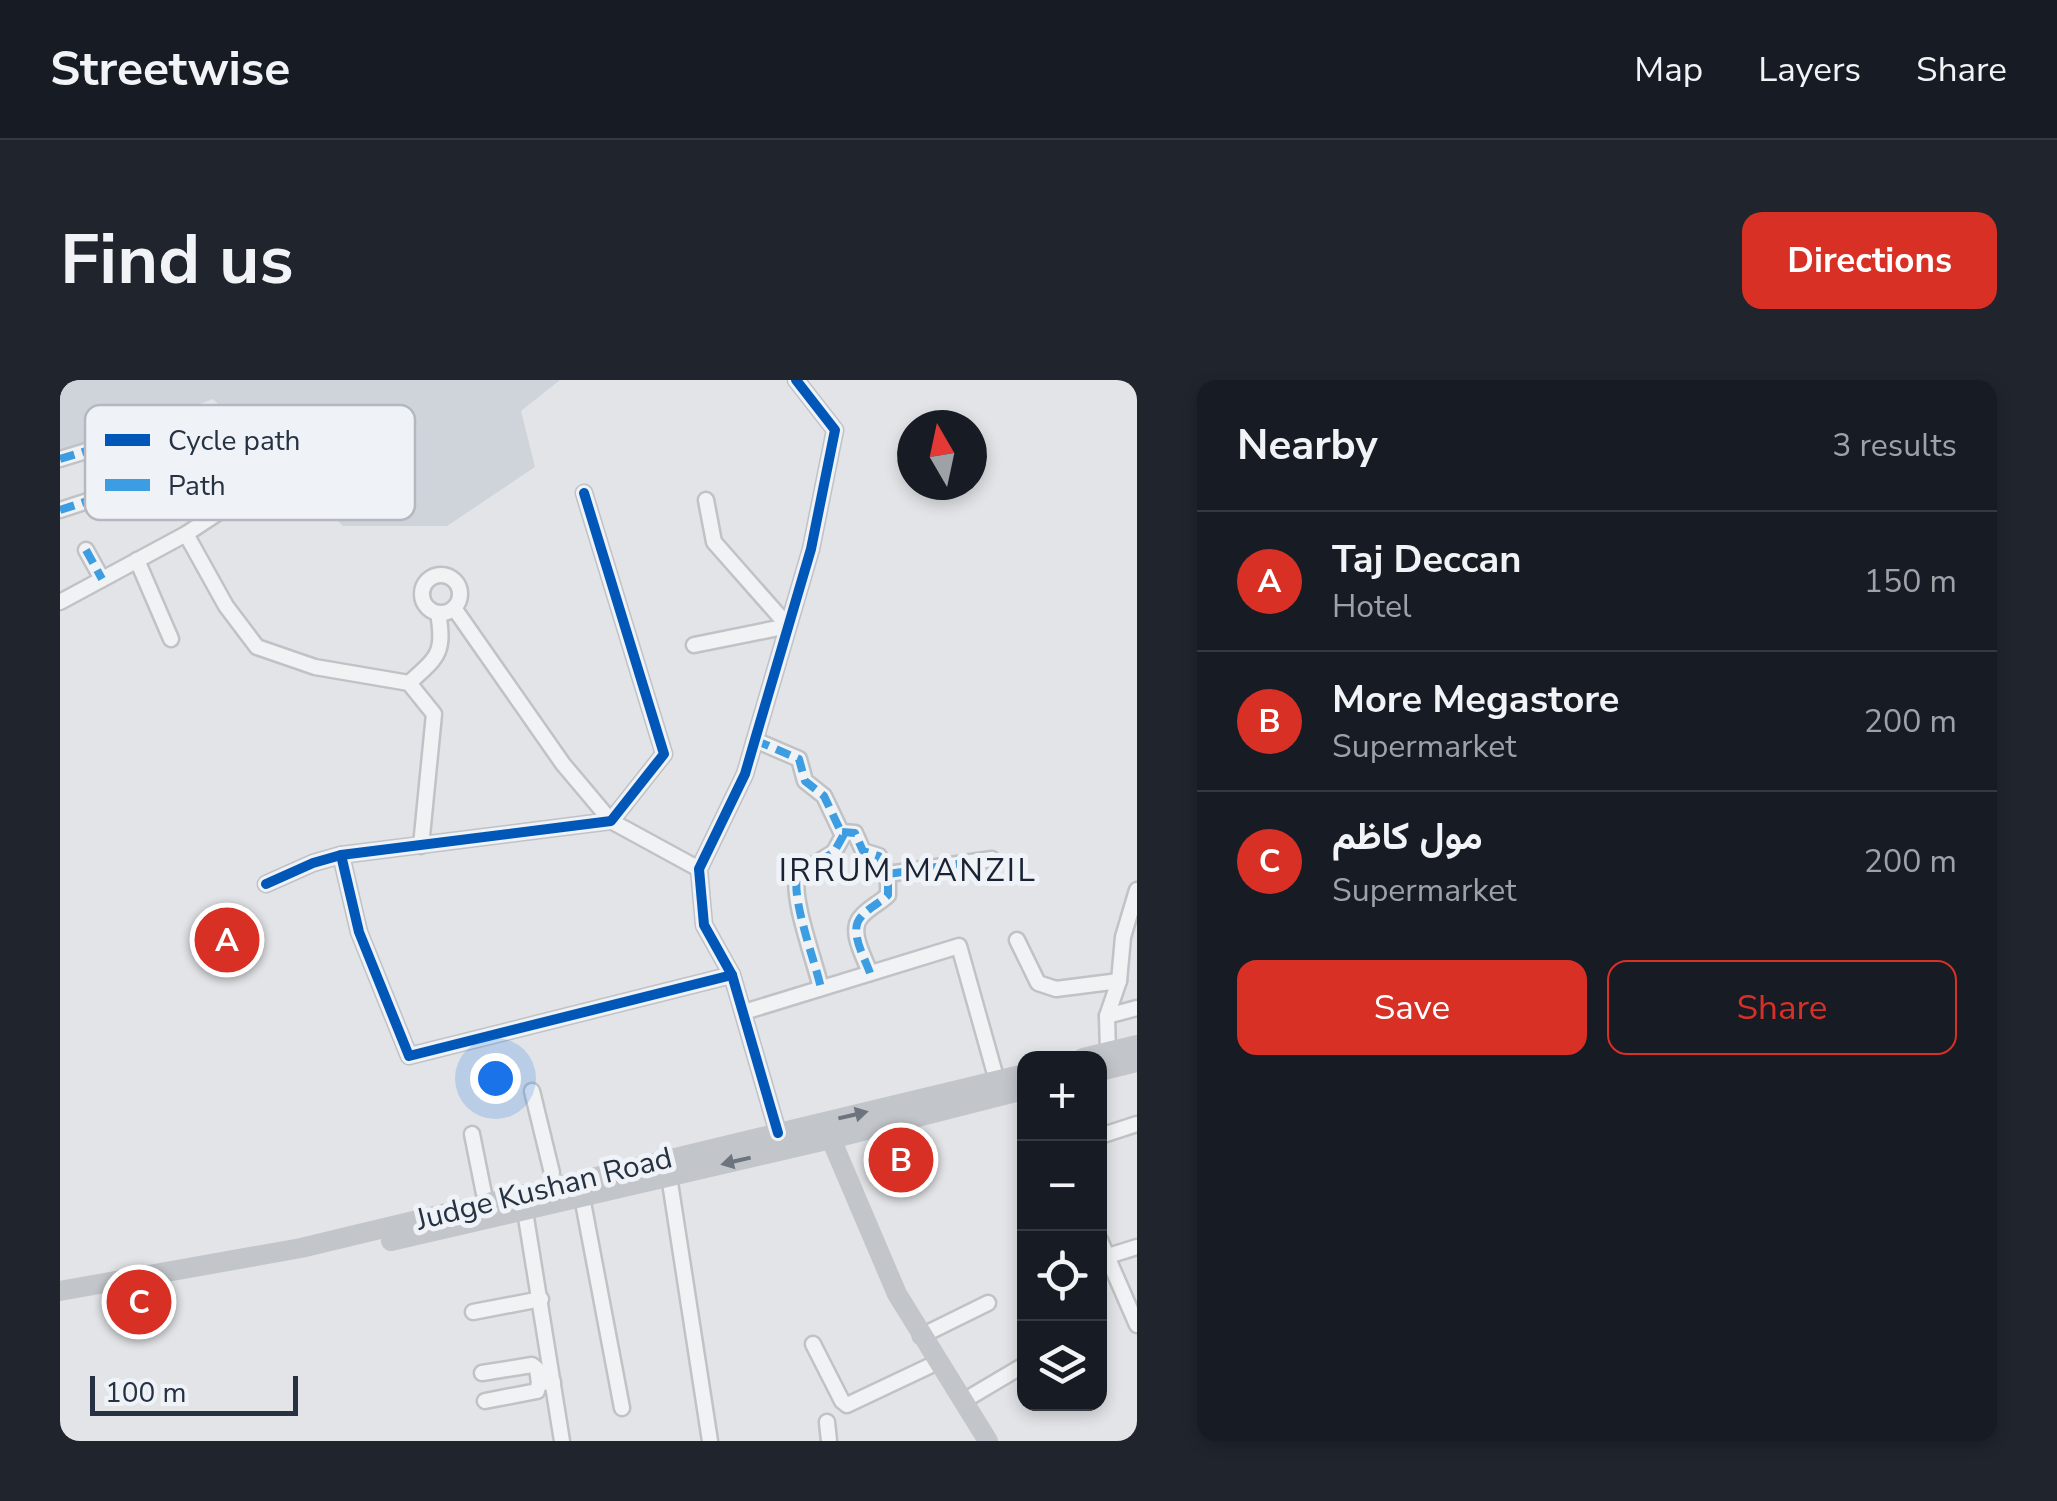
<!DOCTYPE html>
<html lang="en">
<head>
<meta charset="utf-8">
<style>
	:root { --surface:#171b24; --page:#20242c; --text:#f1f3f6; --muted:#9ea1a6; --line:#363941; --accent:#d93025 }
	body { margin:0; font-family:"Nunito Sans",Vazirmatn,sans-serif; background:var(--page); color:var(--text) }
	.controls { position:absolute; right:30px; bottom:30px; display:grid; overflow:hidden; border-radius:20px; box-shadow:0 5px 15px #0003 }
	.controls button { width:90px; height:90px; display:grid; place-items:center; padding:0; border:0; border-bottom:2px solid var(--line); background:var(--surface); color:var(--text); font:50px sans-serif }
	.compass { position:absolute; left:837px; top:30px; width:90px; height:90px; border-radius:50%; background:var(--surface); box-shadow:0 5px 15px #0003; rotate:351deg }
	.scale { position:absolute; left:30px; bottom:25px; width:208px; box-sizing:border-box; padding-left:10px; border:5px solid #263242; border-top:0; font-size:28px; line-height:35px; white-space:nowrap; color:#263242; -webkit-text-stroke:8px #eff2f7; paint-order:stroke }
	.you { position:absolute; left:435px; top:698px; width:35px; height:35px; margin:-25px; border:8px solid #fff; border-radius:50%; background:#1a73e8; box-shadow:0 0 0 15px #1a73e833 }
	.badge { display:grid; place-items:center; width:65px; height:65px; border-radius:50%; background:var(--accent); color:#fff; font-size:32px; font-weight:700 }
	.pin { position:absolute; translate:-50% -50%; border:5px solid #fff; box-shadow:0 2px 10px #0006 }
	.list { margin:0; padding:0; list-style:none }
	h2 { display:flex; justify-content:space-between; align-items:center; height:130px; margin:0; padding:0 40px; font-size:42px }
	h2 small { font-size:32px; font-weight:400; color:var(--muted) }
	.list li { display:grid; grid-template-columns:65px 1fr auto; gap:30px; align-items:center; box-sizing:border-box; height:140px; padding:0 40px; border-top:2px solid var(--line) }
	.list b { display:block; font-size:38px; white-space:nowrap }
	.list p { margin:0; font-size:32px; white-space:nowrap; color:var(--muted) }
	.list em { font-size:32px; font-style:normal; color:var(--muted) }
	.actions { display:flex; gap:20px; padding:30px 40px }
	.actions a { flex:1; padding:22px 0; border:2px solid var(--accent); border-radius:20px; text-align:center; font-size:35px; color:var(--accent) }
	.actions .main { background:var(--accent); color:#fff }
	.icon { flex:none; width:55px; height:55px; fill:none; stroke:currentColor; stroke-width:2; stroke-linecap:round; stroke-linejoin:round }
	.map { position:relative; flex:none; width:1077px; height:1061px; overflow:hidden; border-radius:20px }
	header { display:flex; align-items:center; gap:60px; box-sizing:border-box; height:140px; padding:0 50px; background:var(--surface); border-bottom:2px solid var(--line) }
	header strong { font-size:48px }
	nav { display:flex; gap:55px; margin-inline-start:auto; font-size:35px }
	.intro { display:flex; align-items:center; justify-content:space-between; box-sizing:border-box; height:240px; padding:0 60px }
	h1 { margin:0; font-size:70px }
	.button { padding:25px 45px; border-radius:20px; background:var(--accent); color:#fff; font-size:35px; font-weight:700 }
	main { display:flex; gap:60px; padding:0 60px }
	aside { flex:1; background:var(--surface); border-radius:20px; box-shadow:0 5px 15px #0003 }
	.map>svg:first-child { display:block }
	.built { fill:#cfd4db }
	.lines { fill:none; stroke-linecap:round; stroke-linejoin:round }
	.street-casing { stroke:#c0c2c5; stroke-width:19 }
	.street { stroke:#f1f2f3; stroke-width:14 }
	.secondary { stroke:#c2c5c9; stroke-width:20 }
	.quiet { stroke:#3c9de3; stroke-width:8; stroke-dasharray:15 8; stroke-linecap:butt }
	.cycleway-casing { stroke:#eff2f7; stroke-width:16 }
	.cycleway { stroke:#0057b8; stroke-width:10 }
	.oneway { fill:#6c747f }
	.labels { text-anchor:middle; dominant-baseline:central; stroke-width:10; stroke-linejoin:round; paint-order:stroke }
	.street-label { font-size:30px; fill:#263242; stroke:#eff2f7 }
	.neighbourhood-label { font-size:32px; letter-spacing:2.5px; fill:#192333; stroke:#eff2f7 }
	.key { fill:#eff2f7; stroke:#b3b8c1; stroke-width:2.5 }
	.key-label { font-size:28px; fill:#263242 }
</style>
</head>
<body>
<header>
<strong>Streetwise</strong>
<nav><a>Map</a><a>Layers</a><a>Share</a></nav>
</header>
<div class="intro"><h1>Find us</h1><a class="button">Directions</a></div>
<main>
<div class="map">
<svg width="1077" height="1061" viewBox="0 0 1077 1061">
	<rect width="100%" height="100%" fill="#e2e4e7"/>
	<path class="built" d="M0,0h500l-39,31 14,56 -88,59h-104l-130,-127 -153,60z"/>
	<g class="lines">
		<g class="street-casing">
			<g id="street">
				<path d="M0,79l144,-44c35,3 49,36 69,62"/>
				<path d="M0,130l46,-15 87,-38"/>
				<path d="M126,154l40,72 31,41 58,20 94,16 25,31 -13,132"/>
				<path d="M26,170l16,29"/>
				<path d="M77,180l34,79"/>
				<circle cx="381" cy="214" r="19"/>
				<path d="M0,222l126,-68 136,-90"/>
				<path d="M394,228l109,156 48,57 88,48"/>
				<path d="M634,265l94,-19 -74,-84 -8,-42"/>
				<path d="M349,303c29,-26 36,-30 29,-70"/>
				<path d="M695,360l44,19 6,22 19,15 19,40 -9,16 -37,23c-5,27 17,83 24,113"/>
				<path d="M782,452l13,1 8,18 16,5 9,18"/>
				<path d="M281,475l18,77 50,124 323,-81"/>
				<path d="M206,504l47,-21 28,-8 270,-34 53,-67 -80,-261"/>
				<path d="M957,560l21,43 18,6 63,-8"/>
				<path d="M810,593c-5,-15 -22,-42 -9,-56 7,-9 19,-14 27,-22v-21l104,-15"/>
				<path d="M684,632l215,-66 38,135"/>
				<path d="M1047,636l30,-8"/>
				<path d="M1048,672l-1,-36 12,-35 4,-44 14,-47"/>
				<path d="M472,711l20,82"/>
				<path d="M718,753l-46,-158 -28,-50 -5,-56 46,-95 9,-31 57,-194 24,-119 -39,-50"/>
				<path d="M412,754l14,70"/>
				<path d="M1040,756l37,-12"/>
				<path d="M609,796l41,265"/>
				<path d="M522,817l40,211"/>
				<path d="M464,825l38,236"/>
				<path d="M1040,860l37,85"/>
				<path d="M1045,877l32,-10"/>
				<path d="M413,932l68,-13"/>
				<path d="M861,956l67,-33"/>
				<path d="M753,964l29,57 5,4 91,-43"/>
				<path d="M422,993l50,-8 5,4 2,14"/>
				<path d="M905,1020l59,-35"/>
				<path d="M425,1021l52,-10 2,-8 14,-1"/>
				<path d="M767,1042l2,19"/>
			</g>
		</g>
		<use href="#street" class="street"/>
		<g class="secondary">
			<path d="M1023,678l54,-13"/>
			<path d="M1040,691l37,-9"/>
			<path d="M771,759l66,155 91,147"/>
			<path d="M331,861l440,-102 193,-49"/>
			<path d="M0,911l241,-43 723,-174"/>
		</g>
		<g class="quiet">
			<path d="M0,79l144,-44 16,1 11,6"/>
			<path d="M0,130l46,-15 87,-38"/>
			<path d="M26,170l16,29"/>
			<path d="M695,360l44,19 6,22 19,15 19,40 -9,16 -37,23c-5,27 17,83 24,113"/>
			<path d="M782,452l13,1 8,18 16,5 9,18"/>
			<path d="M810,593c-5,-15 -22,-42 -9,-56 7,-9 19,-14 27,-22v-21l104,-15"/>
		</g>
		<g class="cycleway-casing">
			<g id="cycleway">
				<path d="M281,475l18,77 50,124 323,-81"/>
				<path d="M206,504l47,-21 28,-8 270,-34 53,-67 -80,-261"/>
				<path d="M718,753l-46,-158 -28,-50 -5,-56 46,-95 9,-31 57,-194 24,-119 -39,-50"/>
			</g>
		</g>
		<use href="#cycleway" class="cycleway"/>
	</g>
	<defs><path id="oneway-solid" d="M-6-.8H1V-3.2L6.5 0L1 3.2V.8H-6Z" transform="scale(2.5)"/></defs>
	<g class="oneway">
		<use href="#oneway-solid" transform="translate(793 735) rotate(-13)"/>
		<use href="#oneway-solid" transform="translate(676 781) rotate(167)"/>
	</g>
	<g class="labels">
		<g class="street-label">
			<text transform="translate(484 809) rotate(-14)">Judge Kushan Road</text>
		</g>
		<g class="neighbourhood-label">
			<text x="848" y="490">IRRUM MANZIL</text>
		</g>
	</g>
	<rect x="25" y="25" width="330" height="115" rx="15" class="key"/>
	<rect x="45" y="54" width="45" height="12" fill="#0057b8"/>
	<rect x="45" y="99" width="45" height="12" fill="#3c9de3"/>
	<g class="key-label">
		<text x="108" y="70">Cycle path</text>
		<text x="108" y="115">Path</text>
	</g>
</svg>
<div class="controls">
<button>+</button>
<button>−</button>
<button><svg class="icon" aria-label="locate" viewBox="0 0 24 24"><circle cx="12" cy="12" r="6"/><path d="M12 2v4M12 18v4M2 12h4M18 12h4"/></svg></button>
<button><svg class="icon" aria-label="layers" viewBox="0 0 24 24"><path d="M12 4l9 5-9 5-9-5zM3 14l9 5 9-5"/></svg></button>
</div>
<svg class="compass" viewBox="-18 -18 36 36"><path d="M0-13l5 13h-10z" fill="#e53935"/><path d="M0 13l5-13h-10z" fill="#9ea1a6"/></svg>
<div class="scale">100 m</div>
<div class="you"></div>
<div class="pin badge" style="left:167px;top:560px">A</div>
<div class="pin badge" style="left:841px;top:780px">B</div>
<div class="pin badge" style="left:79px;top:922px">C</div>
</div>
<aside>
<h2>Nearby<small>3 results</small></h2>
<ul class="list">
<li><span class="badge">A</span><div><b>Taj Deccan</b><p>Hotel</p></div><em>150 m</em></li>
<li><span class="badge">B</span><div><b>More Megastore</b><p>Supermarket</p></div><em>200 m</em></li>
<li><span class="badge">C</span><div><b>مول كاظم</b><p>Supermarket</p></div><em>200 m</em></li>
</ul>
<div class="actions"><a class="main">Save</a><a>Share</a></div>
</aside>
</main>
</body>
</html>
